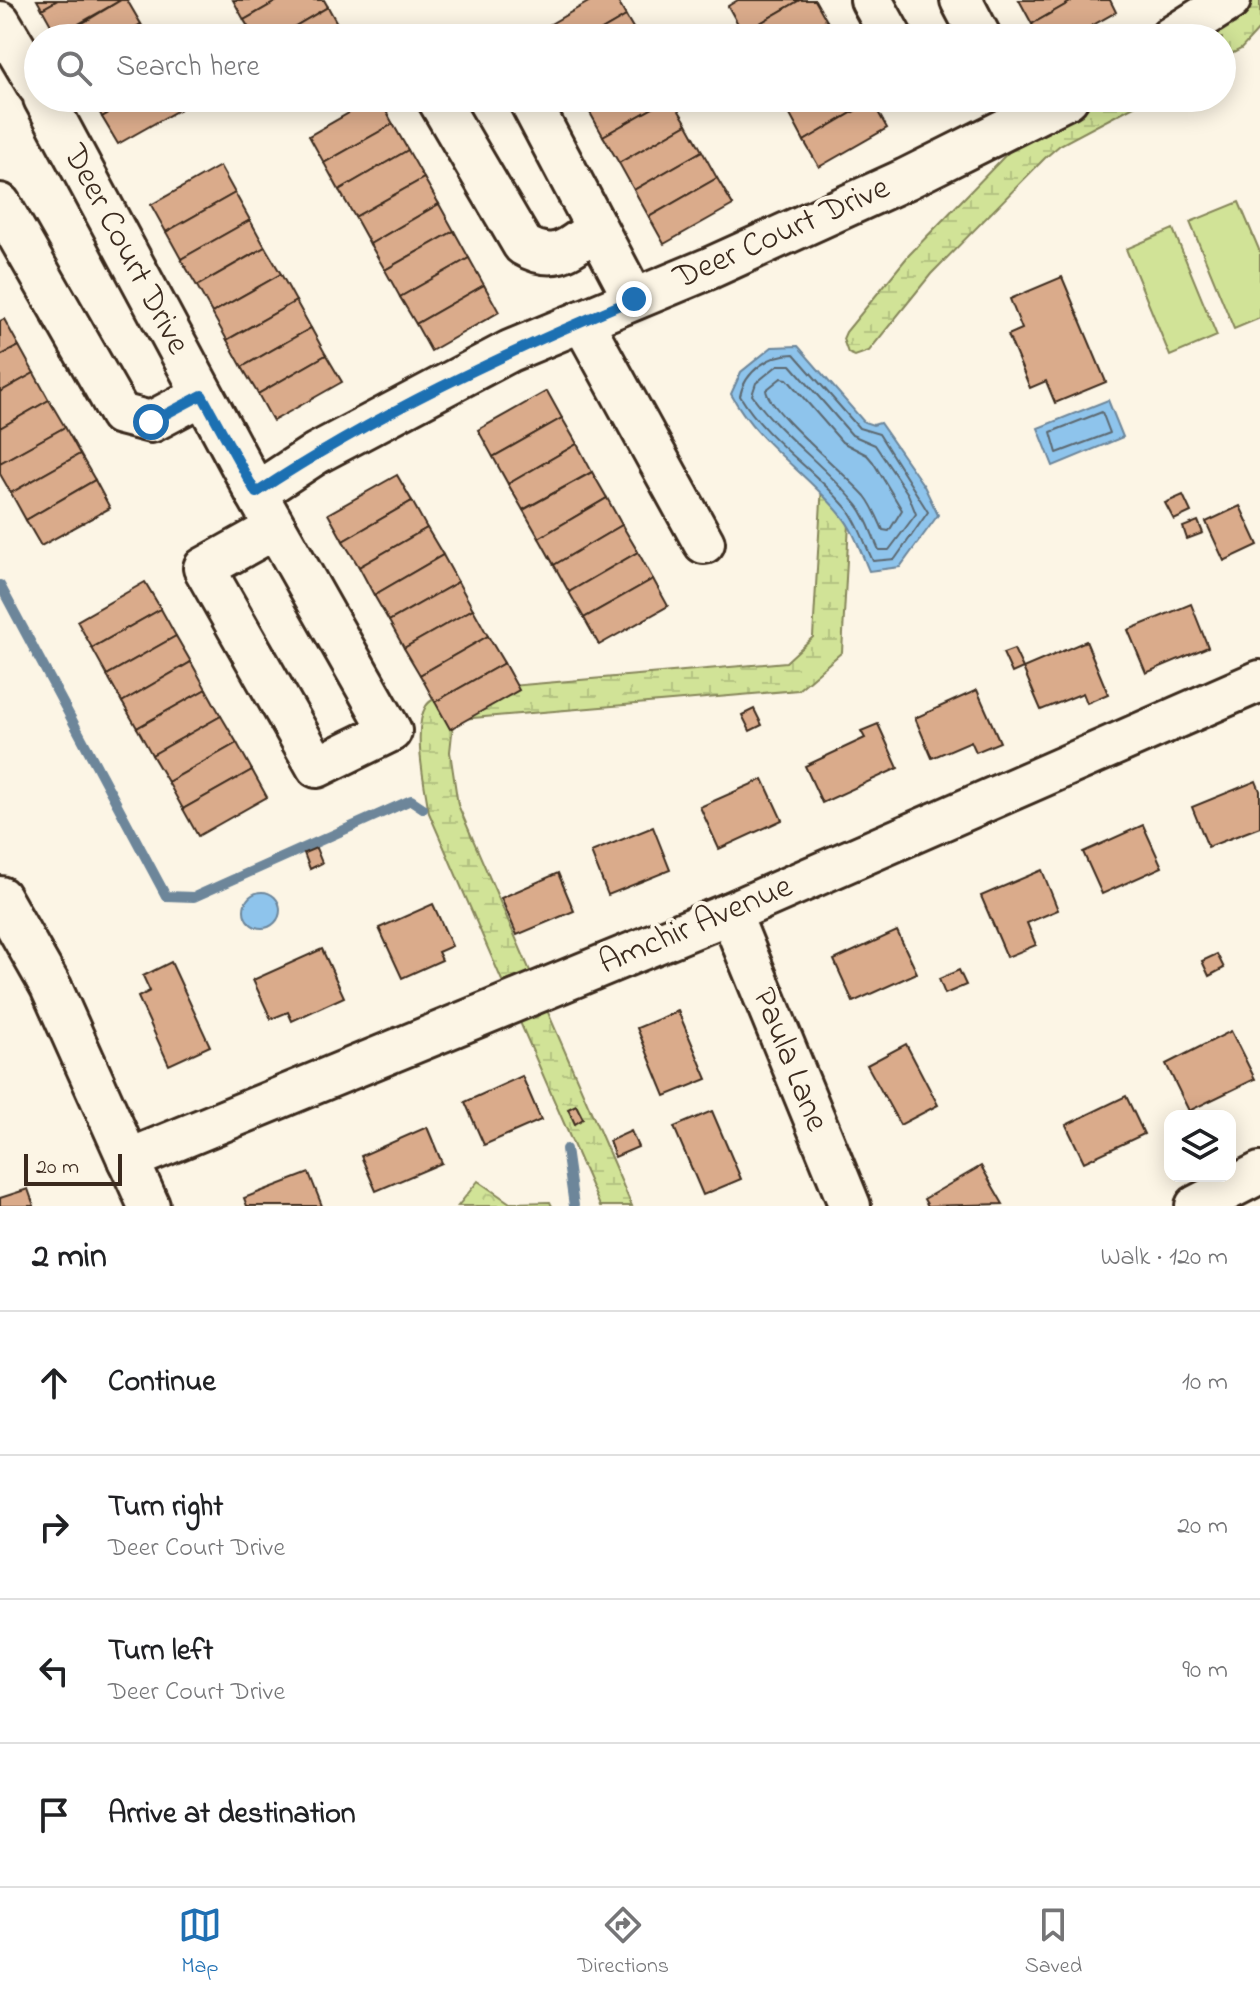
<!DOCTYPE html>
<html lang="en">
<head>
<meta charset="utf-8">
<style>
	:root { --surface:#fff; --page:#f2f2f2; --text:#202124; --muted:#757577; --line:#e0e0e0; --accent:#1f6fb2 }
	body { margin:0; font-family:"Indie Flower",sans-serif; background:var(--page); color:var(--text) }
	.controls { position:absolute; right:24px; bottom:24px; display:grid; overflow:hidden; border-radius:16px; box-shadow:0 4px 20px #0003 }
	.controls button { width:72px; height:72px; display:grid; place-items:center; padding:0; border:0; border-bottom:2px solid var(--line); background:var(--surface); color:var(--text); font:40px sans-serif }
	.scale { position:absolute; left:24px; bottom:20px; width:98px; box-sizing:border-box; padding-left:8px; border:4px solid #3b2a1e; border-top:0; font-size:22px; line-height:28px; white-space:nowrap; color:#3b2a1e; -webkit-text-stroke:6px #fcf5e5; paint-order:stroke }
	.stop { position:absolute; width:24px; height:24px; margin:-18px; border:6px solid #1f6fb2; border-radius:50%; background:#fff }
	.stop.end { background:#1f6fb2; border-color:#fff; box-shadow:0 2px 8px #0008 }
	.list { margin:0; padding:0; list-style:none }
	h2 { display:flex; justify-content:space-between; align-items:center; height:104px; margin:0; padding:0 32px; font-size:34px }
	h2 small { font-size:26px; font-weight:400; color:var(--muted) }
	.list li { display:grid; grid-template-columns:52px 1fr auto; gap:24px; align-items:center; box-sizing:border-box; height:144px; padding:0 32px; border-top:2px solid var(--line) }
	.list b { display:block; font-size:30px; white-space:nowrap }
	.list p { margin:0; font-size:26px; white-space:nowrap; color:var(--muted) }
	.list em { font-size:26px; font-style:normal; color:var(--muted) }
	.icon { flex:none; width:44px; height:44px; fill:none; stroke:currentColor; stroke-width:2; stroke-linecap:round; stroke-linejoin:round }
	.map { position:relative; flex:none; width:1260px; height:1206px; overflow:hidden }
	.search { position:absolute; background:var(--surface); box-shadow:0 4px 20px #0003; left:24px; right:24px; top:24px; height:88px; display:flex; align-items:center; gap:20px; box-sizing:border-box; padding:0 28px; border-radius:44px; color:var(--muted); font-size:30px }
	.sheet { height:680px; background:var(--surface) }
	nav { display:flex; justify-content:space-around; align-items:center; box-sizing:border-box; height:112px; border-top:2px solid var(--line); background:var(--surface); font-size:22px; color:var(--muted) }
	nav a { display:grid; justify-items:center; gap:4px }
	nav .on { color:var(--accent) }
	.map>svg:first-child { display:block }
	.forest { fill:url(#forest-crowns); stroke:#86865a; stroke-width:2 }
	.wetland { fill:url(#wetland-marsh); stroke:#86865a; stroke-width:2 }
	.pitch { fill:#d1e397; stroke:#86865a; stroke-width:2 }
	.water { fill:#8ec4ec; stroke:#6d869a; stroke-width:2 }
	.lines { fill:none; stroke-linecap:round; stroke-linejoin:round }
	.shore { stroke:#5c6870; stroke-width:2 }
	.stream { stroke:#6d869a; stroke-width:10 }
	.building { fill:#daab8b; stroke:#3b2a1e; stroke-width:2 }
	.minor-casing { stroke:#3b2a1e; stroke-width:46 }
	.minor { stroke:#fcf5e5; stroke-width:40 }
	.route { stroke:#1f6fb2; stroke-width:10 }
	.labels { text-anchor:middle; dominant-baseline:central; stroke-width:8; stroke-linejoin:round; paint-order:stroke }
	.street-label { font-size:34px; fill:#3b2a1e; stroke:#fcf5e5 }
</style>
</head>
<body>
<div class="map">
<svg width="1260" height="1206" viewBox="0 0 1260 1206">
	<defs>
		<pattern id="forest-crowns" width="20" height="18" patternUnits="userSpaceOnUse" patternTransform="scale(2)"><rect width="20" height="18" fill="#d1e397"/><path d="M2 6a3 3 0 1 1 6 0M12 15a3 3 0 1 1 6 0" fill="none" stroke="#b4c382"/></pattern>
		<pattern id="wetland-marsh" width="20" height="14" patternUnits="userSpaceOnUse" patternTransform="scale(2)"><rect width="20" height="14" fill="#d1e397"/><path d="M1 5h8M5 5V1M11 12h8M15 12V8" fill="none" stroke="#b4c382"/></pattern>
	</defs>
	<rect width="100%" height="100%" fill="#fcf5e5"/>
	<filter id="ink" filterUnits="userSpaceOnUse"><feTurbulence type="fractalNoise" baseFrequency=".0125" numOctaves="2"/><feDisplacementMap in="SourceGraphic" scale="16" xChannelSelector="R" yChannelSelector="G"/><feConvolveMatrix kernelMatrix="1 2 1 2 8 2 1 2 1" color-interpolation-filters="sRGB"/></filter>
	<g filter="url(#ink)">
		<path class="forest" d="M478,1181l32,22 40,-1 2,4h-94z"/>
		<g class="wetland">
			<path d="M1246,0h14v28l-19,21 -19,10v-21h-23z"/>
			<path d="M1086,98h63l-89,47 -15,13 -114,116 -62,77 -14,5 -7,-3 -5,-14 3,-7 63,-77 116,-120z"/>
			<path d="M823,467l29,1 -10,184 -44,38 -337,29 -8,5 -3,28 8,53 174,401h-32l-171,-393c-4,-26 -17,-84 -3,-107 5,-8 19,-12 28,-15l332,-29 27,-25z"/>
		</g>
		<g class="pitch">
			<path d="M1239,202l21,50v66l-26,11 -44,-107z"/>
			<path d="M1173,229l44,107 -47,20 -44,-107z"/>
		</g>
		<g class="water">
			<path d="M798,346l66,76 9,3 7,-2 44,63 14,29 -38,52 -31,4c-8,-18 -15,-41 -28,-56 -35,-43 -84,-72 -110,-121l10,-22 31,-25z"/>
			<path d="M1108,400l15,37 -70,29 -15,-38z"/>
			<circle cx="262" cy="910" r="18"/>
		</g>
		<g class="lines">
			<g class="shore">
				<path d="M794,354l65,74 20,6 49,78 -33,47 -22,2c-8,-16 -14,-37 -25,-51 -33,-41 -81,-69 -108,-114 5,-25 30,-42 54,-42z"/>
				<path d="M778,365h13l61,70 23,10 33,49 8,20 -27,36h-10c-7,-15 -12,-33 -22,-45 -32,-40 -75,-68 -105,-110l4,-12z"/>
				<path d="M781,378l6,1 55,63 25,13 6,7 29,48 -13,21 -6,-1c-5,-11 -10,-24 -18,-34 -18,-21 -97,-86 -99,-106z"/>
				<path d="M1102,412l8,21 -53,20 -6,-21z"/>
			</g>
			<g class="stream">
				<path d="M0,585l166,311 28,1 217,-97 12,8"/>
				<path d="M566,1149l8,57"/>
			</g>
		</g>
		<g class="building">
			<path d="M37,0h21l-16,9z"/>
			<path d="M58,0h63l-64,36 -15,-27z"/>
			<path d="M121,0h6l14,24 -24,14h-59z"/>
			<path d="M233,0h46l-35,20z"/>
			<path d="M279,0h45l4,7 -53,31h-20l-11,-18z"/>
			<path d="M592,0h25l9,16 -38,22h-40l-6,-9z"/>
			<path d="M738,0h62l-57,33 -15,-27z"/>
			<path d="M800,0h15l12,21 -31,17h-50l-3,-5z"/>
			<path d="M1019,0h55l-42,24z"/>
			<path d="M1074,0h36l6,12 -46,26h-30l-8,-14z"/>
			<path d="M328,7l15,27 -6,4h-62z"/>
			<path d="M626,16l13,22h-51z"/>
			<path d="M827,21l10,17h-41z"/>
			<path d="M141,24l8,14h-32z"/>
			<path d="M92,98h44l-34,19z"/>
			<path d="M136,98h47l4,7 -69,39 -16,-27z"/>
			<path d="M375,98h4l14,26 -69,39 -15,-27z"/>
			<path d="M581,98h26l-19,11z"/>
			<path d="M607,98h64l-68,38 -15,-27z"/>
			<path d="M671,98l16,26 -68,39 -16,-27z"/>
			<path d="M780,98h36l-27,15z"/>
			<path d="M816,98h55l1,3 -68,40 -15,-28z"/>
			<path d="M872,101l15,27 -68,39 -15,-26z"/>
			<path d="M393,124l15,26 -69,40 -15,-27z"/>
			<path d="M687,124l15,27 -68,39 -15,-27z"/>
			<path d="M408,150l16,28 -69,39 -16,-27z"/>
			<path d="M702,151l15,27 -68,39 -15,-27z"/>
			<path d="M220,166l15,27 -69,39 -15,-27z"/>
			<path d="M424,178l15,26 -69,40 -15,-27z"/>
			<path d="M717,178l16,27 -69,39 -15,-27z"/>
			<path d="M235,193l15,27 -69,39 -15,-27z"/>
			<path d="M439,204l15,27 -69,39 -15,-26z"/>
			<path d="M250,220l15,27 -68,39 -16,-27z"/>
			<path d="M454,231l15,27 -69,39 -15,-27z"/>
			<path d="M265,247l16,27 -69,39 -15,-27z"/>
			<path d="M469,258l15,27 -68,39 -16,-27z"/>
			<path d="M281,274l15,27 -69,39 -15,-27z"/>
			<path d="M1062,277l44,105 -51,21 -9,-22 -16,7 -22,-53 14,-6 -12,-30z"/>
			<path d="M484,285l15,27 -68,39 -15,-27z"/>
			<path d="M296,301l15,27 -69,39 -15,-27z"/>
			<path d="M4,319l15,27 -19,10v-35z"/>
			<path d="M311,328l15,27 -68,39 -16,-27z"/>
			<path d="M19,346l15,27 -34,19v-36z"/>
			<path d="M326,355l16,27 -69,39 -15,-27z"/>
			<path d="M34,373l15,27 -49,28v-36z"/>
			<path d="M547,391l15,27 -69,39 -15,-27z"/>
			<path d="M49,400l16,27 -65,36v-35z"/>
			<path d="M562,418l15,26 -69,40 -15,-27z"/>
			<path d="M65,427l15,27 -69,39 -11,-19v-11z"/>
			<path d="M577,444l15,28 -69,38 -15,-26z"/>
			<path d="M80,454l15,26 -69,40 -15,-27z"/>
			<path d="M592,472l15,26 -68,40 -16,-28z"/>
			<path d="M397,475l15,26 -69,40 -15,-27z"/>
			<path d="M95,480l15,28 -69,38 -15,-26z"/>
			<path d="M1183,495l8,17 -17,8 -9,-17z"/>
			<path d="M607,498l15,27 -68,40 -15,-27z"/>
			<path d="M412,501l15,27 -68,39 -16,-26z"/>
			<path d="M1240,506l18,39 -34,16 -18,-39z"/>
			<path d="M1198,521l5,12 -16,6 -4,-12z"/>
			<path d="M622,525l16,27 -69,40 -15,-27z"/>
			<path d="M427,528l16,27 -69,40 -15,-28z"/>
			<path d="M638,552l15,27 -69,39 -15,-26z"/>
			<path d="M443,555l15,27 -69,39 -15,-26z"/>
			<path d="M653,579l15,27 -69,39 -15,-27z"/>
			<path d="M145,582l16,27 -69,39 -15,-27z"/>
			<path d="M458,582l15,27 -69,39 -15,-27z"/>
			<path d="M1191,604l17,43 -62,26 -18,-43z"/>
			<path d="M161,609l15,27 -69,39 -15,-27z"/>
			<path d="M473,609l15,27 -68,39 -16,-27z"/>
			<path d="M176,636l15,26 -69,40 -15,-27z"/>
			<path d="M488,636l16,27 -69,39 -15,-27z"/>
			<path d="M1086,641l22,53 -21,9 -4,-10 -42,17 -18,-42z"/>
			<path d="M1014,649l9,19 -11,5 -9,-20z"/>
			<path d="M191,662l15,27 -69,39 -15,-26z"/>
			<path d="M504,663l15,27 -69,39 -15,-27z"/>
			<path d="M206,689l15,27 -69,39 -15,-27z"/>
			<path d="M977,690l23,52 -24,10 -5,-11 -39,17 -17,-40z"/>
			<path d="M754,709l8,16 -12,6 -8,-16z"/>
			<path d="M221,716l16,27 -69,39 -16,-27z"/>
			<path d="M878,724l20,44 -76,35 -17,-37 60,-28 -4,-7z"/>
			<path d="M237,743l15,27 -69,39 -15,-27z"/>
			<path d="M252,770l15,27 -69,39 -15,-27z"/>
			<path d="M763,779l19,41 -63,29 -19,-42z"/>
			<path d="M1256,781l4,10v36l-52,20 -16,-40z"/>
			<path d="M1143,825l19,42 -60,27 -19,-42z"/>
			<path d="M653,827l17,43 -62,25 -17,-43z"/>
			<path d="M316,848l6,15 -12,6 -6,-16z"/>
			<path d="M1042,870l16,40 -31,13 9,22 -29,12 -26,-61z"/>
			<path d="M558,873l16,38 -57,24 -16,-37z"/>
			<path d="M433,904l19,42 -14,6 4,8 -40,18 -23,-50z"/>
			<path d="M897,931l20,42 -64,29 -19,-42z"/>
			<path d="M322,949l22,48 -52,24 -4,-9 -17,7 -18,-39z"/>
			<path d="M1217,954l7,14 -15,8 -7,-15z"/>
			<path d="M171,962l39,84 -41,19 -31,-68 12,-6 -7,-15z"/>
			<path d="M959,970l7,15 -21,9 -6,-15z"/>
			<path d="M678,1011l29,68 -42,17 -28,-68z"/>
			<path d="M1231,1031l24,48 -66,32 -23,-47z"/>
			<path d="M906,1044l32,61 -38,20 -33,-60z"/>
			<path d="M522,1076l19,44 -57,25 -19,-43z"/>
			<path d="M1126,1096l18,38 -60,28 -18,-37z"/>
			<path d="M576,1105l7,14 -8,5 -7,-15z"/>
			<path d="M712,1111l29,68 -38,16 -29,-68z"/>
			<path d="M427,1127l15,36 -66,28 -15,-35z"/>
			<path d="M631,1131l7,16 -23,10 -6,-16z"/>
			<path d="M981,1166l22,38 -75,2 -4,-7z"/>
			<path d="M309,1173l13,33h-75l-3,-8z"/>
			<path d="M28,1189l6,17h-34v-8z"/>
		</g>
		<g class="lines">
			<g class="minor-casing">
				<g id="minor">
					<path d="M871,0l21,38"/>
					<path d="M961,0l20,38"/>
					<path d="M0,22l38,64"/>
					<path d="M1170,38l60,-38"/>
					<path d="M44,98l212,395 61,-40 193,-102 200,-83 196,-89 162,-81"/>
					<path d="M437,98l86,147c32,19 47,3 73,-17"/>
					<path d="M528,98l106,201"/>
					<path d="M0,204l120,210 31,8 51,-27"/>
					<path d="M582,321l122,222"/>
					<path d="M256,493l135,238 -74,36 -113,-199 72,-40"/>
					<path d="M0,897l51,90 98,219"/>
					<path d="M730,913l120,293"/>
					<path d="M128,1160l602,-247 530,-232"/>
					<path d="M1196,1206l64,-33"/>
				</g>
			</g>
			<use href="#minor" class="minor"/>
		</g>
	</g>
	<g class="lines" filter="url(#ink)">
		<path class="route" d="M151,422l51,-27 54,98c119,-79 247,-139 378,-194"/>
	</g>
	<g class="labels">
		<g class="street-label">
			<text transform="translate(782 234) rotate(-24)">Deer Court Drive</text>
			<text transform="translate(125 250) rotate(62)">Deer Court Drive</text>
			<text transform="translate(696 926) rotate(-23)">Amchir Avenue</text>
			<text transform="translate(789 1060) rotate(68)">Paula Lane</text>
		</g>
	</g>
</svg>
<div class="controls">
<button><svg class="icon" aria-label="layers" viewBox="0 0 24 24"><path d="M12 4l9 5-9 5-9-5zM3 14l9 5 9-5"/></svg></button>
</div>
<div class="scale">20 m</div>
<div class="stop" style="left:151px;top:422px"></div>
<div class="stop end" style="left:634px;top:299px"></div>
<div class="search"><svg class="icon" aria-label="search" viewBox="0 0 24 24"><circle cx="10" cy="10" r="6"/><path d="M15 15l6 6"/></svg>Search here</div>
</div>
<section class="sheet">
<h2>2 min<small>Walk · 120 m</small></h2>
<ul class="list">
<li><svg class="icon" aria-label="ahead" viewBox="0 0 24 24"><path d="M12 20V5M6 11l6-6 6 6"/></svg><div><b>Continue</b></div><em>10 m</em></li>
<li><svg class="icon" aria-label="right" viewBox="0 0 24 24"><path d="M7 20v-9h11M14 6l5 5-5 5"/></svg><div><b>Turn right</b><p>Deer Court Drive</p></div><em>20 m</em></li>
<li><svg class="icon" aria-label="left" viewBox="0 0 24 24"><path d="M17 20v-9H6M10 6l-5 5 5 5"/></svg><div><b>Turn left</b><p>Deer Court Drive</p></div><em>90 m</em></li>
<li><svg class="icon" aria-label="arrive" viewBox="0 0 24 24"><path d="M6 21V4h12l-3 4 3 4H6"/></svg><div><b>Arrive at destination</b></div></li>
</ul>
</section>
<nav>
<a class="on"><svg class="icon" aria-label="map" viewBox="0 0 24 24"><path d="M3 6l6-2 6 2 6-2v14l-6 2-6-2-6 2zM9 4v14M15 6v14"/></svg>Map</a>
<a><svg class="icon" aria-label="directions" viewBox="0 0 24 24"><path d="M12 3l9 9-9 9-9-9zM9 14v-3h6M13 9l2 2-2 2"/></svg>Directions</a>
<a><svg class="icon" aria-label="saved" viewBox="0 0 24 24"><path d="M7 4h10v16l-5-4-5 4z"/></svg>Saved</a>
</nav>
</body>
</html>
